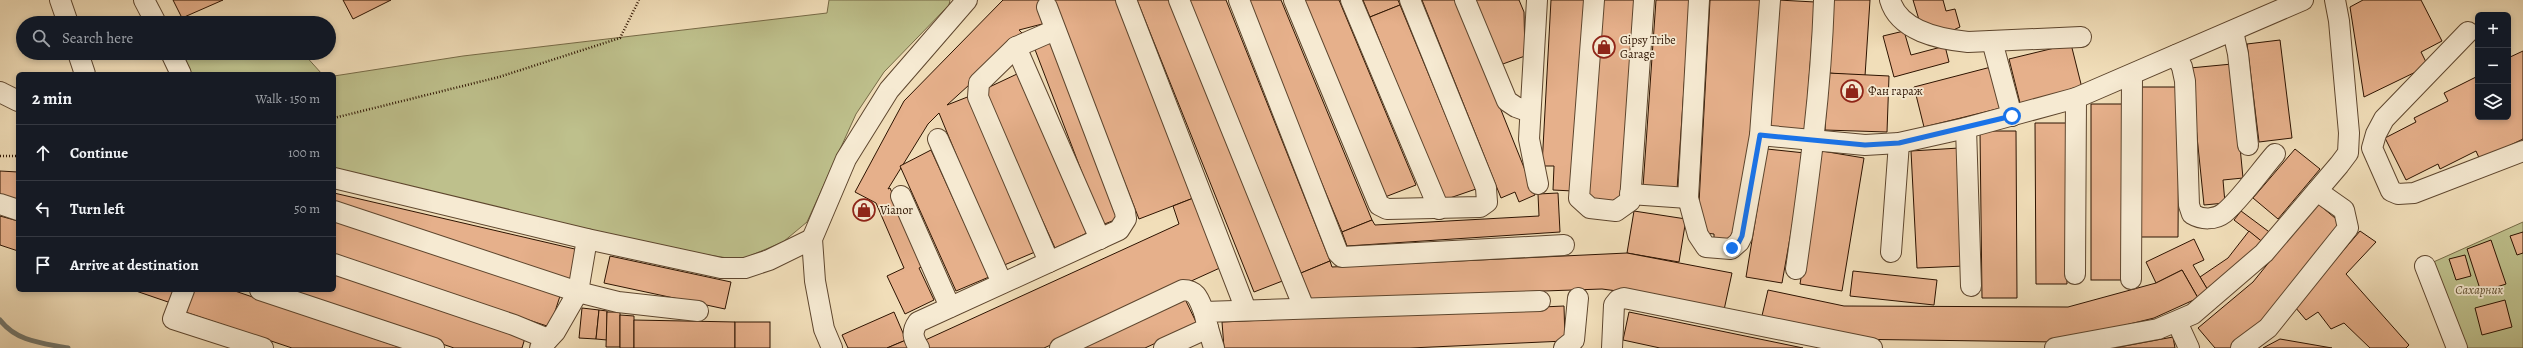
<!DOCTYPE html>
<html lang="en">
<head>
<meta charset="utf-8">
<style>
	:root { --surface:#171b24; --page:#20242c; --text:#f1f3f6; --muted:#9ea1a6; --line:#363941 }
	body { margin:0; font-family:Alegreya,serif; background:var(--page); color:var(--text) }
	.controls { position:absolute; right:12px; top:12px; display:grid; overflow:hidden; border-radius:6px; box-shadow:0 2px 6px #0003 }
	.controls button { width:36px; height:36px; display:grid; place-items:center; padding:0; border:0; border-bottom:1px solid var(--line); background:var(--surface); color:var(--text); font:20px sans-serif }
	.stop { position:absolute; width:12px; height:12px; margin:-9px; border:3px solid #1a73e8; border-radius:50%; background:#fff }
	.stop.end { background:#1a73e8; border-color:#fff; box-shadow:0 1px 4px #0008 }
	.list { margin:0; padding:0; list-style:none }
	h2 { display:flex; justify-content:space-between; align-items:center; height:52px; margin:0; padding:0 16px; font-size:17px }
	h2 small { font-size:13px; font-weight:400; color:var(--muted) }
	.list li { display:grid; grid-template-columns:26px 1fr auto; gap:12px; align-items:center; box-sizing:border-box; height:56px; padding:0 16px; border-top:1px solid var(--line) }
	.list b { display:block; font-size:15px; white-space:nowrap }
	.list em { font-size:13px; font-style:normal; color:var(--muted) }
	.icon { flex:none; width:22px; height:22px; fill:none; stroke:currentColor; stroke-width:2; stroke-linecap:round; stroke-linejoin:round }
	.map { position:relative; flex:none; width:2523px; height:348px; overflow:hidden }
	.search { position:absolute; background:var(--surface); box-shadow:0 2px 6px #0003; left:16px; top:16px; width:320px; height:44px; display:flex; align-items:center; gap:10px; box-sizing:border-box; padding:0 14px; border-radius:22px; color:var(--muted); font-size:15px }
	.panel { position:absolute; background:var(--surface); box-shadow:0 2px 6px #0003; left:16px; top:72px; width:320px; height:220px; border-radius:6px }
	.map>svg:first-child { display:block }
	.green { fill:#bec08c; stroke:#766a46 }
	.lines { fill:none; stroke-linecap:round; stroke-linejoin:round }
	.stream { stroke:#71776e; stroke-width:5 }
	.building { fill:#e6b08b; stroke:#2d1300 }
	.minor-casing { stroke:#5e462e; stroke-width:22 }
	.path { stroke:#2d1300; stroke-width:2.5; stroke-dasharray:1 2; stroke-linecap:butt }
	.minor { stroke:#f6ead2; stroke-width:20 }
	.route { stroke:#1a73e8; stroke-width:5 }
	.labels { text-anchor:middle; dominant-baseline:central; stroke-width:3.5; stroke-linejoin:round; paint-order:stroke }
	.poi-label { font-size:12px; fill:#2d1300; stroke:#f6ead2; text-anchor:start }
	.park-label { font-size:12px; font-style:italic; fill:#605031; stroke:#f6ead2 }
</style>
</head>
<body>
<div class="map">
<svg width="2523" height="348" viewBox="0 0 2523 348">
	<rect width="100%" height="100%" fill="#f1deb9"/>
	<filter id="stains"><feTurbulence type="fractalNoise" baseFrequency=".005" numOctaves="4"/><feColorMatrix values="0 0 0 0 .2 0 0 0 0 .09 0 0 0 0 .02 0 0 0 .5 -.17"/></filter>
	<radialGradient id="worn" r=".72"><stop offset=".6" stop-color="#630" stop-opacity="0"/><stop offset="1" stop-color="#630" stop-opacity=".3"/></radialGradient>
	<g class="green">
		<path d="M829,0h121l-1,5 -65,67 -28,42 -49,108 -24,20 -43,18 -69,-11 -337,-79v-94l129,-20 364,-43z"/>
		<path d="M179,53h124l19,21h-131z"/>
		<path d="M2523,222v126h-78l8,-10 -33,-70z"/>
	</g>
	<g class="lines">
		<path class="stream" d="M0,320c17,22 43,23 68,28"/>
	</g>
	<g class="building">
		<path d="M173,0h50l-41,18z"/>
		<path d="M343,0h48l-38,19z"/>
		<path d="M1003,0h36l7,23 -27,7 5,5 -77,70 23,-9 65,156 -33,14 -63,-153 -11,11 -40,65 2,-1 34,78 -5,2 15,32 -29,14 -18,-38 17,-8 -28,-65 -21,-11 49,-91z"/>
		<path d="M1053,0h65l78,197 -57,22z"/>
		<path d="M1137,0h36l112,280 -31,12z"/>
		<path d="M1189,0h37l104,261 -29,12z"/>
		<path d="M1246,0h35l91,220 -30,12z"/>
		<path d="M1304,0h35l77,185 -31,12z"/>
		<path d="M1363,0h35l2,5 -30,12z"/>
		<path d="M1422,0h35l78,195 -16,7 -4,-10 -14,6z"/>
		<path d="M1475,0h44l5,12 1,44 -25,9z"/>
		<path d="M1551,0h33l-11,191 -20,-1 1,-24h-12z"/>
		<path d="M1602,0h34l-15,201 -34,-2z"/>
		<path d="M1656,0h34l-13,190 -34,-3z"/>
		<path d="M1710,0h52l-7,130 -25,113 -16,-2v-7l-9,-1 -6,-30z"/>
		<path d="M1778,0l37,2 -10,129 -38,-3z"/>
		<path d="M1833,0h37l-5,76 -37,-3z"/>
		<path d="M1913,0h30l3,11 9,-2 5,18 -11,5 -29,-9z"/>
		<path d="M2363,0h58l21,41 -21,11 7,14 -64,31 -14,-90z"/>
		<path d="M1400,5l76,184 -32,11 -74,-183z"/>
		<path d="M1904,31l7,24 34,-9 4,16 -55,15 -11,-41z"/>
		<path d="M1052,40l68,178 -18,7 -68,-178z"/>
		<path d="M2280,40l12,98 -33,4 -12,-98z"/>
		<path d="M2071,44l11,44 -62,15 -11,-44z"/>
		<path d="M2523,51v88l-43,21 -4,-9 -36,18 -2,-5 -32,16 -21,-42 31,-16 -2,-4 34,-17 -4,-8 34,-17v41h30v-59z"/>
		<path d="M2232,64l11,114 -20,2 2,23 -21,2 -14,-137z"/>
		<path d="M1991,67l10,41 -77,19 -10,-40z"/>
		<path d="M1828,73l61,3 -2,56 -62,-2z"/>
		<path d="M1017,74l72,158 -34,16 -72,-158z"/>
		<path d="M2141,87h38l-1,150h-38z"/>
		<rect x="2091" y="104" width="33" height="176"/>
		<path d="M2035,123h31l1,161h-31z"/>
		<path d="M1980,131h36l1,167h-35z"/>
		<path d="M1959,148l6,118 -48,2 -6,-117z"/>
		<path d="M1767,149l38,4 -23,130 -36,-6z"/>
		<path d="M2295,149l25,20 -42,50 -25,-21z"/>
		<path d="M931,150l58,127 -33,14 -56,-125z"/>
		<path d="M1822,151l42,7 -22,133 -42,-7z"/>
		<path d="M0,171l18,1v29l-18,-6z"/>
		<path d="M334,193l245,57 -7,31 -238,-74z"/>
		<path d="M1558,193l2,39 -213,14 -5,-14 30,-12 3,5 164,-9 -1,-22z"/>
		<path d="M1196,197l26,70 -178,81h-120l-3,-6 258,-118 -6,-18z"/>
		<path d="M2317,203l24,20 -65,86 -45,39h-16l-17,-20 55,-46z"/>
		<path d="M1634,211l52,8 -7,43 -52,-9z"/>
		<path d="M2241,211l31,23 -7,10 -31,-24z"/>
		<path d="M0,216l18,5v30l-18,-6z"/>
		<path d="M334,219l227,74 -11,34 -216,-71z"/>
		<path d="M2249,231l16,13 -56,48 -9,-15 28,-19z"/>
		<path d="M2360,231l16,11 -30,32 63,71 -3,3h-36l-26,-25 -13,6 -13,-17 -12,8 -11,-13z"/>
		<path d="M2523,232v21l-6,2 -7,-19z"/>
		<path d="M2194,239l10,21 -11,5 16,27 -11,6 -16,-28 -26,13 -10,-21z"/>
		<path d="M2491,240l15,44 -25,8 -14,-43z"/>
		<path d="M1627,253l105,20 -8,37 -84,-16 -38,-5 -292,10 -9,-26 29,-12 2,6z"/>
		<path d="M2465,255l6,21 -15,4 -7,-21z"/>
		<path d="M610,256l121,26 -6,27 -121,-26z"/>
		<path d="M2182,270l16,28 -44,20 -97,24 -216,-3 -80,-19 7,-30 76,16 224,1 88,-24z"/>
		<path d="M1853,271l84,9 -3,25 -84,-9z"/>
		<path d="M334,273l191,65 -3,10h-68l-171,-58h51z"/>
		<path d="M133,290h42l-4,13z"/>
		<path d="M189,290h43l170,58h-110l-110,-37z"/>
		<path d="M1185,299l12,25 -52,24h-65z"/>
		<path d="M2505,300l7,27 -30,8 -7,-27z"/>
		<path d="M1564,306l1,35 -155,7h-186l-2,-26z"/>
		<path d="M582,308l17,2 -3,29 -17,-1z"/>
		<path d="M599,310l8,1v29l-11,-1z"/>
		<path d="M607,312h13v35h-14z"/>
		<path d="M894,312l12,28 -19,8h-39l-6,-13z"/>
		<path d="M1629,312l174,36h-143l-37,-8z"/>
		<path d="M620,315l14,1v32h-14z"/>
		<path d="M634,320l101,2v26h-101z"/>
		<rect x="735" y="322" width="35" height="26"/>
		<path d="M2173,337l2,11h-61z"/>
		<path d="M2280,339l52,9h-69z"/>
		<path d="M906,340l3,8h-22z"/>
	</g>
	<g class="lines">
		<g class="minor-casing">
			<g id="minor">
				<path d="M60,0l8,23"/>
				<path d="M144,0l12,23"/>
				<path d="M1126,0l120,310"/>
				<path d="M1179,0l125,308"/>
				<path d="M1239,0l99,253 4,4 222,-12"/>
				<path d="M1294,0l85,205 8,4 93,-2 7,-5 -1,-14 -76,-188"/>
				<path d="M1351,0l88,209"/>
				<path d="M1465,0l42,101 9,6 14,5"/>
				<path d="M1537,0l-8,139 9,45"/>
				<path d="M1594,0l-15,198 11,10 26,3 14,-10 14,-201"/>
				<path d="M1699,0l-11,198 10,37 8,12 25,2 8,-7 3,-6 18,-101 10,-135"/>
				<path d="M1890,0c9,31 49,39 78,42l113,-5"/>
				<path d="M2233,31l5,23 10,91"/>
				<path d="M2468,32l-84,87 -8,15 -4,14 19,43 7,3 16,-1 109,-42"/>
				<path d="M1992,41l20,75"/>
				<path d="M1016,47l84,192"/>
				<path d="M78,53l7,21"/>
				<path d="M171,53l10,21"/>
				<path d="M2176,55l6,12 3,14 4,124 3,9c10,6 23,6 32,-1 16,-13 37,-43 51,-59"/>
				<path d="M0,92l18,9"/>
				<path d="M1966,128l5,158"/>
				<path d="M1760,135l105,10 34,-2 67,-15 110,-30 227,-98"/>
				<path d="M938,139l64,144"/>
				<path d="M334,178l253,61 134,29h24l24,-8 43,-21"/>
				<path d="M1630,194l58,4"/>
				<path d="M901,196l49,111"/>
				<path d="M0,204l18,6"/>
				<path d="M334,211l244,81 40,10 80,9"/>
				<path d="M1891,252l8,-109"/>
				<path d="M1049,262l-71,-165 1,-14 37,-36 39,-17"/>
				<path d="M334,264l180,61 34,14"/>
				<path d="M2425,266l32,82"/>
				<path d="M1796,269c13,-90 25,-178 28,-269"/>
				<path d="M2075,274l1,-176"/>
				<path d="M2131,279l1,-204"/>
				<path d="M184,290l-11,29 90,29"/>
				<path d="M260,290l174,58"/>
				<path d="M2177,322l12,26"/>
				<path d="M1208,328l6,20"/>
				<path d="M540,348l15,-16 23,-40 9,-53"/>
				<path d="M832,348l-8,-19 -9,-48 -3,-42 34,-80 43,-69 78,-90"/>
				<path d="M919,348c-6,-10 -8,-16 -1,-26l201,-92 7,-11 -1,-7 -78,-205"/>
				<path d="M1060,348l123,-58c14,0 16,10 21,22"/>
				<path d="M1164,348l44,-20 -4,-16 336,-11"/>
				<path d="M1564,348l10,-8 4,-42"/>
				<path d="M1612,348l2,-43 4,-5 6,-2 248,50"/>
				<path d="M2055,348l103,-19 35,-15 71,-61 75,-88 9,-12 1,-20 -10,-112 -4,-21"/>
				<path d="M2241,348l27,-20 80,-100 -4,-18 -27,-19"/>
			</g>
		</g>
		<g class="path">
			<path d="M334,118l165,-41 121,-39 19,-38"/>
			<path d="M0,156h18"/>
		</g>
		<use href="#minor" class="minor"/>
	</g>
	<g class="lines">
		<path class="route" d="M1732,248l7,-6 3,-6 18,-101 105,10 34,-2 113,-27"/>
	</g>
	<defs>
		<g id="shop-ring" transform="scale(1.15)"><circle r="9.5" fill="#f6ead2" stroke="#8f2418" stroke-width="1.5"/><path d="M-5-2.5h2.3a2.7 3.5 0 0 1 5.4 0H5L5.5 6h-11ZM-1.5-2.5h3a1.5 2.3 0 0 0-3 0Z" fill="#8f2418"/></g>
	</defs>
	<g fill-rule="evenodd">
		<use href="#shop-ring" x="1604" y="47"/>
		<use href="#shop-ring" x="1852" y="91"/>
		<use href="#shop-ring" x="864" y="210"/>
	</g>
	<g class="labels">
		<g class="poi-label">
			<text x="1620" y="40">Gipsy Tribe<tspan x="1620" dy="14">Garage</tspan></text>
			<text x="1868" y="91">Фан гараж</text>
			<text x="880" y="210">Vianor</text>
		</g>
		<g class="park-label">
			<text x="2479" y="290">Сахарник</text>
		</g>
	</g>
	<rect width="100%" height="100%" filter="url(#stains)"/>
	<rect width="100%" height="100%" fill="url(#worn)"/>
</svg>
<div class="controls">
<button>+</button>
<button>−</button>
<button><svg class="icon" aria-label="layers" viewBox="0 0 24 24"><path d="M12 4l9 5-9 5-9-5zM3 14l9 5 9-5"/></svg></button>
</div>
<div class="stop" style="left:2012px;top:116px"></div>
<div class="stop end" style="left:1732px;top:248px"></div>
<div class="search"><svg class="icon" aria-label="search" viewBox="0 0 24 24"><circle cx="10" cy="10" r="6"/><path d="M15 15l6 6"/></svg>Search here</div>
<section class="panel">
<h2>2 min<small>Walk · 150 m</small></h2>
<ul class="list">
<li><svg class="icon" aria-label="ahead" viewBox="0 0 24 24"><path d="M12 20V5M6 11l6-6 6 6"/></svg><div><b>Continue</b></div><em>100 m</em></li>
<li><svg class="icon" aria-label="left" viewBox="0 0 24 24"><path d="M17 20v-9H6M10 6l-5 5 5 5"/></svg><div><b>Turn left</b></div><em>50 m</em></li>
<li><svg class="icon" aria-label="arrive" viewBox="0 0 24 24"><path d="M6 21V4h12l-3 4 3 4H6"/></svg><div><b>Arrive at destination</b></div></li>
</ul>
</section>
</div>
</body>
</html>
